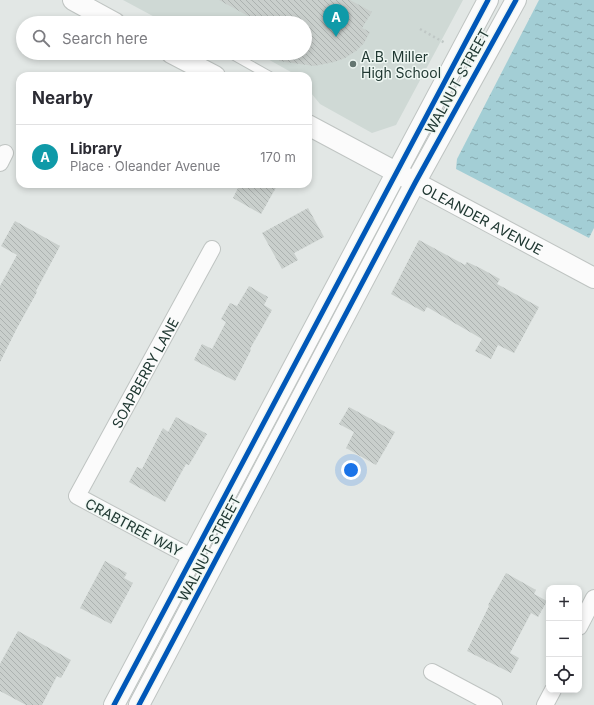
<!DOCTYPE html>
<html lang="en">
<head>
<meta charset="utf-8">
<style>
	:root { --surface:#fff; --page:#f7f7f7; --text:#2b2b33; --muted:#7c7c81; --line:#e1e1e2; --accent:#ea580c }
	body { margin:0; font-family:Inter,sans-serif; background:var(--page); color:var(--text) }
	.controls { position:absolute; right:12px; bottom:12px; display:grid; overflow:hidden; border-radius:8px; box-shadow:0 2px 6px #0003 }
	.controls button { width:36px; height:36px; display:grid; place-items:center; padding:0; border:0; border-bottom:1px solid var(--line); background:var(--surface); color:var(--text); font:20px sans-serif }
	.you { position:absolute; left:351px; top:470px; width:14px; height:14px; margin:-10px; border:3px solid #fff; border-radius:50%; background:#1a73e8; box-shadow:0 0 0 6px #1a73e833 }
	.badge { display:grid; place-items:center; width:26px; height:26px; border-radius:50%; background:var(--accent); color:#fff; font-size:13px; font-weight:700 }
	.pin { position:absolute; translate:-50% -33px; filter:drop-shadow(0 1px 2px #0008) }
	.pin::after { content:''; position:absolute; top:21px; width:14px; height:12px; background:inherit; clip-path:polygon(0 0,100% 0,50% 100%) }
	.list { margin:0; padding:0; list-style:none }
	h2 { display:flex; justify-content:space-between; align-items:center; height:52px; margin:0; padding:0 16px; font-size:17px }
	h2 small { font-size:13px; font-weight:400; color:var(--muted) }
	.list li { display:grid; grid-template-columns:26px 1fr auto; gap:12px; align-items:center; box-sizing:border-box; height:64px; padding:0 16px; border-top:1px solid var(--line) }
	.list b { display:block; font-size:15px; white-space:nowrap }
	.list p { margin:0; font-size:13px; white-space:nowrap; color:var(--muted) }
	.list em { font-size:13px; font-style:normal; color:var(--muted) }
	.icon { flex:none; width:22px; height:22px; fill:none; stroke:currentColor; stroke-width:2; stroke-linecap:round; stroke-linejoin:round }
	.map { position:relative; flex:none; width:594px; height:705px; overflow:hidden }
	.search { position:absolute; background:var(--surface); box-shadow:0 2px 6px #0003; left:16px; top:16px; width:296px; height:44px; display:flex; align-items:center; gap:10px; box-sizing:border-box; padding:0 14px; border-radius:22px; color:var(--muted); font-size:15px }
	.panel { position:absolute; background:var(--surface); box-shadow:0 2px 6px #0003; left:16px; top:72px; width:296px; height:116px; border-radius:12px }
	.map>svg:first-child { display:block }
	.built { fill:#cfd9d5 }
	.water { fill:url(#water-ripples) }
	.building { fill:url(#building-back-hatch) }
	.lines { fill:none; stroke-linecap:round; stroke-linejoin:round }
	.service-casing { stroke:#bfc4c2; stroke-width:10 }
	.minor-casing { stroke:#bfc4c2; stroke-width:18 }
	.tertiary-casing { stroke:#bfc4c2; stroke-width:22 }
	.path { stroke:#bfc7c5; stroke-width:2.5; stroke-dasharray:2 3; stroke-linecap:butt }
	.service { stroke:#fbfbfb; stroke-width:8 }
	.minor { stroke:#fbfbfb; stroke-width:16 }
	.tertiary { stroke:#fbfbfb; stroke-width:20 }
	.cycleway-casing { stroke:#eff7f3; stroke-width:8 }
	.cycleway { stroke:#0057b8; stroke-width:5 }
	.poi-dot { fill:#657671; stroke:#eff7f3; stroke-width:1.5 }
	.labels { text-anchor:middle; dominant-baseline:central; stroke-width:3; stroke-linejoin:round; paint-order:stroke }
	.poi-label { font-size:14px; fill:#213933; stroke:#eff7f3; text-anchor:start }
	.street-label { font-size:14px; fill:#213933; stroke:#eff7f3 }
</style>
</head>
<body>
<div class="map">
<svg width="594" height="705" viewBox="0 0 594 705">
	<defs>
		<pattern id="water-ripples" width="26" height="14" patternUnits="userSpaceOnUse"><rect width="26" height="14" fill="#a3ced5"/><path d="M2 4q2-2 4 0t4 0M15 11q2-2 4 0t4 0" fill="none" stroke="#84a8ad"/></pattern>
		<pattern id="building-back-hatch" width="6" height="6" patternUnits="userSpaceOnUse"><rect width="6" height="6" fill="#c9cfcc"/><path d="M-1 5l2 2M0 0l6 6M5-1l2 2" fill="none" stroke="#acb2b0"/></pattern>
	</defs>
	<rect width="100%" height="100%" fill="#e2e7e5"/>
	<path class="built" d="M123,0h340l-67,125 -24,8 -52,-29 -9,-11 -3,-7v-10h-10l-41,-23h48v-30h-99l-5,-2 -15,-3 -22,4z"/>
	<path class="water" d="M539,0h55v228l-5,10 -133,-69 1,-10z"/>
	<g class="building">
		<path d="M219,0h131l22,12 -10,16 8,4 -6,11 -8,8 -11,7 -11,4 -20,4 -35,-5v-8h26v-30h-44z"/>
		<path d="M240,184h38l-17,30 -28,-16z"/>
		<path d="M308,208l16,29 -30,16 4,7 -16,9 -20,-36z"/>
		<path d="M15,221l45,25 -24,45 1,1 -20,36 -17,34v-76l17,-31 -16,-9z"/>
		<path d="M419,240l46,25 2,-3 13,6 20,11 -3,5 42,23 -25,46 -16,-8 -7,14 -16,-8 7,-12 -55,-32 -3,5 -33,-18z"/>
		<path d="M249,286l19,11 -4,8 8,5 -22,39 1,1 -16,31 -41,-21 8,-16 10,5 14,-27 -5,-3 9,-16 7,3z"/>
		<path d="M349,407l46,25 -19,33 -30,-17 8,-16 -15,-8z"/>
		<path d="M176,417l31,17 -18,31 -3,-1 -21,38 -36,-20 8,-15 5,2 21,-41 5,4z"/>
		<path d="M105,561l22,12 -3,5 9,5 -22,41 -31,-16z"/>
		<path d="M506,573l30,17 -2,4 13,7 -9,16 -7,-4 -21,40 9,5 -8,15 -44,-22 22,-45 -1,-1z"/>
		<path d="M18,631l53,29 -10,18 -4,-2 -15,29h-16l-26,-14v-27z"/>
	</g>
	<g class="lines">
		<g class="service-casing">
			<path id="service" d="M229,53l41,23"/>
		</g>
		<g class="minor-casing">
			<g id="minor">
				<path d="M0,163l5,-10"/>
				<path id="s1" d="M191,557l-114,-61 135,-247"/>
				<path d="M579,627l15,-29"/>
				<path d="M432,672l62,33"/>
				<path d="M545,705l8,-15"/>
			</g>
		</g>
		<g class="tertiary-casing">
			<g id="tertiary">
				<path d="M73,0l42,23"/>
				<path d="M171,53l44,23"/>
				<path id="s2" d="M308,125l286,153"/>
				<path d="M114,705l374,-705"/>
				<path d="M139,705l276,-522 101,-183"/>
			</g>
		</g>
		<path class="path" d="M420,29l25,14"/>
		<use href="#service" class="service"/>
		<use href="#minor" class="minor"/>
		<use href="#tertiary" class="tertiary"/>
		<g class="cycleway-casing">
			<g id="cycleway">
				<path d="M114,705l374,-705"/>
				<path d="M139,705l276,-522 101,-183"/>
			</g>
		</g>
		<use href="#cycleway" class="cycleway"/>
	</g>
	<circle class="poi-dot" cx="353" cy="64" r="4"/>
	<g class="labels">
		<g class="poi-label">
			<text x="361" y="56">A.B. Miller<tspan x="361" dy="16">High School</tspan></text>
		</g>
		<g class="street-label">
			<text transform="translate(457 81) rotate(-61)">WALNUT STREET</text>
			<text stroke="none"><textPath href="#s2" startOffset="198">OLEANDER AVENUE</textPath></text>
			<text stroke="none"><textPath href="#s1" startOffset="270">SOAPBERRY LANE</textPath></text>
			<text transform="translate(134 527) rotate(28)">CRABTREE WAY</text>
			<text transform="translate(209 548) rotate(-62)">WALNUT STREET</text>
		</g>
	</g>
</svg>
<div class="controls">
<button>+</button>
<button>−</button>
<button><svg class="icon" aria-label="locate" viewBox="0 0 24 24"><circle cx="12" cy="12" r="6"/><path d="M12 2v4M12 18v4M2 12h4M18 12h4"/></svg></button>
</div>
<div class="you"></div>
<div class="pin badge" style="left:336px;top:37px;background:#0f9aa8">A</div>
<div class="search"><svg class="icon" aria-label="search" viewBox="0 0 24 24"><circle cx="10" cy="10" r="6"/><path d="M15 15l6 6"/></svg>Search here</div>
<section class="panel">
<h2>Nearby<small></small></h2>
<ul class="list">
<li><span class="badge" style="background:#0f9aa8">A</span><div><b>Library</b><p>Place · Oleander Avenue</p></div><em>170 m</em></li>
</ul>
</section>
</div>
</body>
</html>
